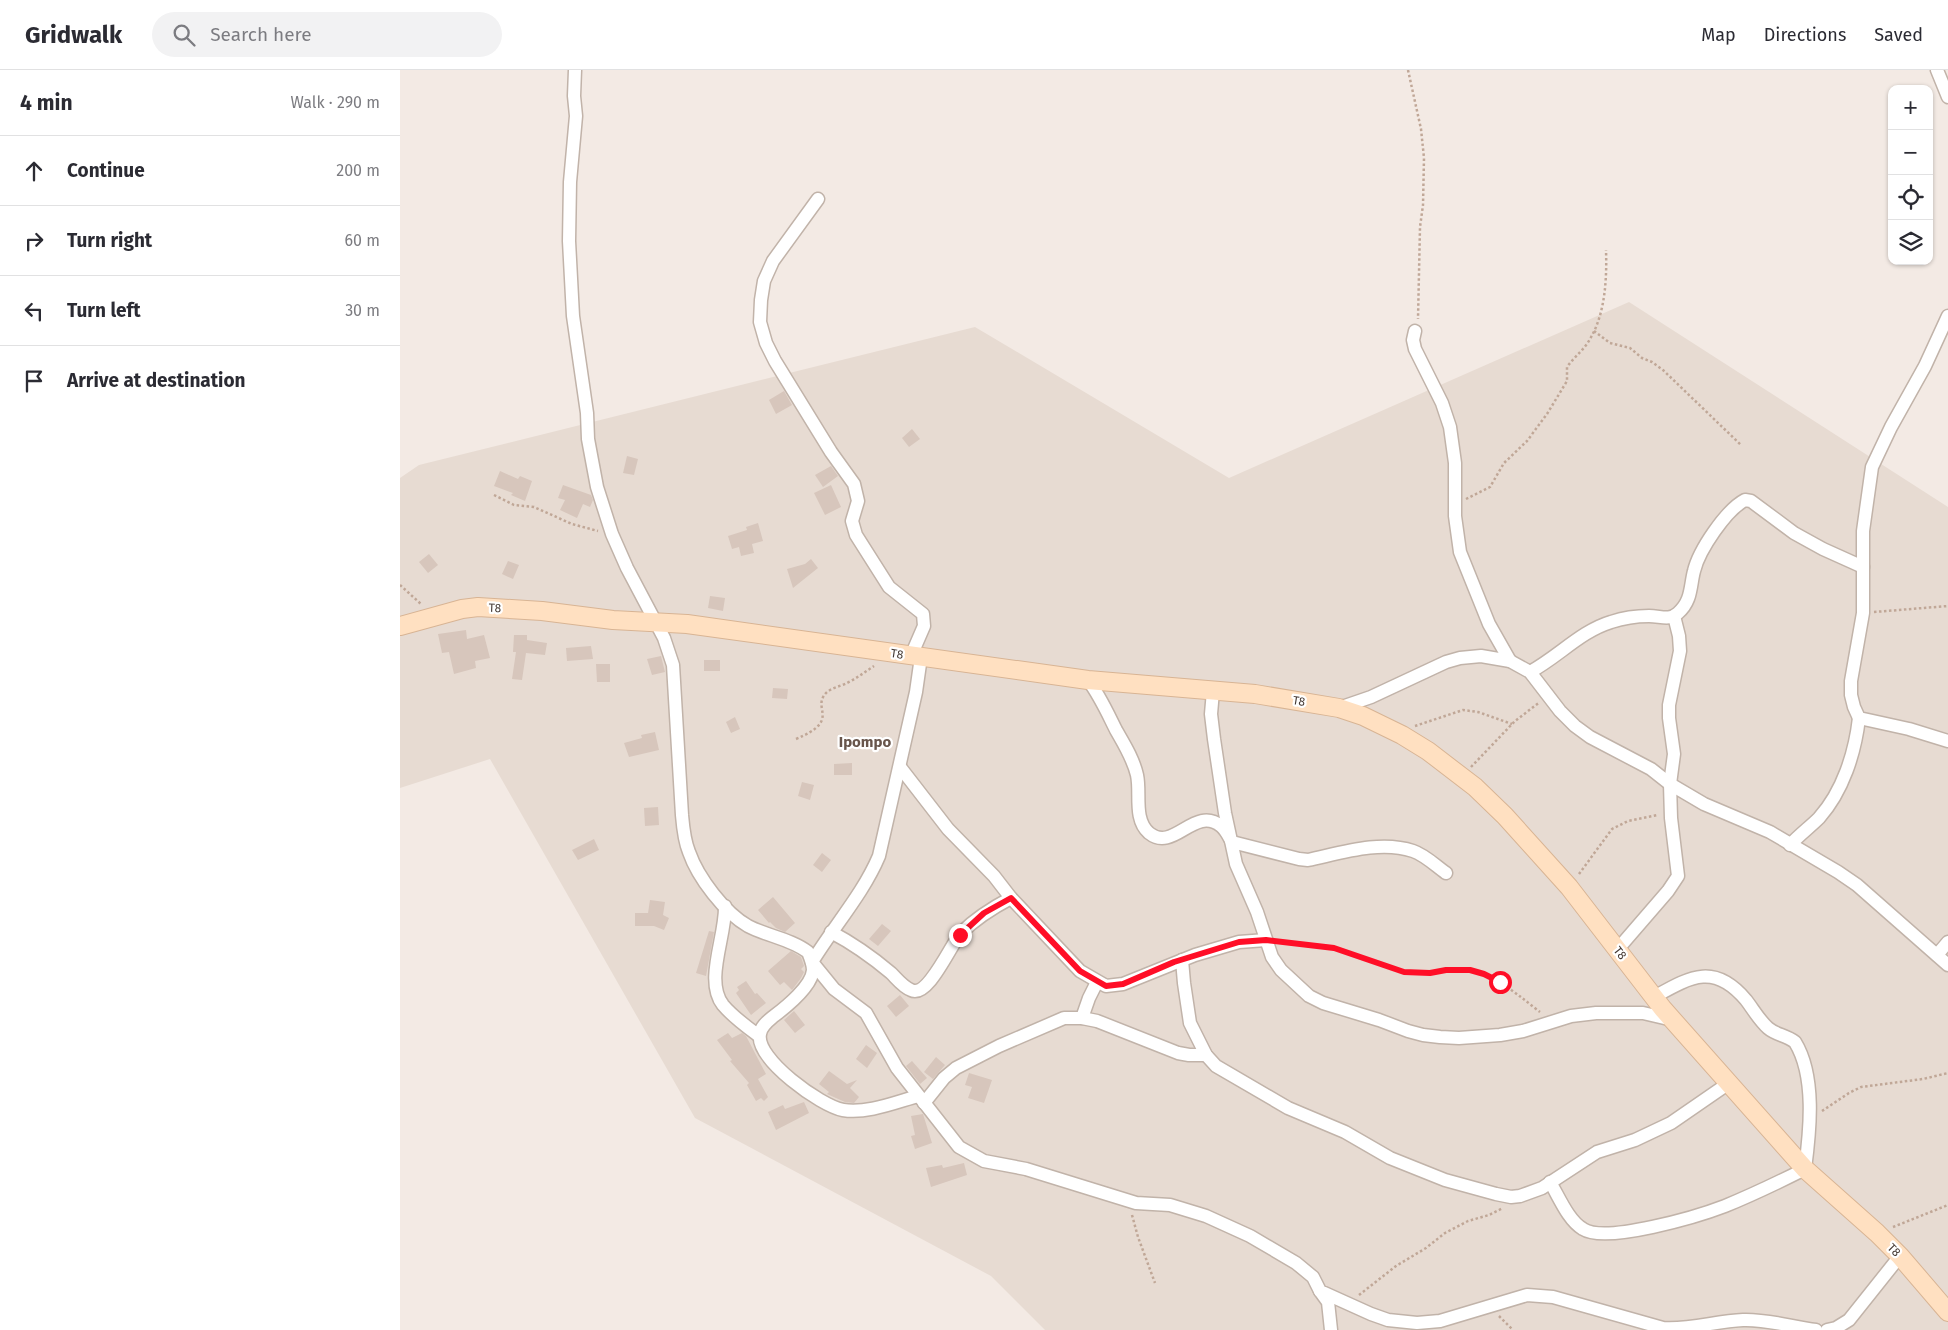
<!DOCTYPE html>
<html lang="en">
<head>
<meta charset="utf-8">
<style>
	:root { --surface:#fff; --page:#f2f2f3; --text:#2b2b33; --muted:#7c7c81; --line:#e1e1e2 }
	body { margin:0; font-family:"Fira Sans",sans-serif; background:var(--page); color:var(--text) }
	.controls { position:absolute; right:15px; top:15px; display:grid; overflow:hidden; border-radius:10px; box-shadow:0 1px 4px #0004 }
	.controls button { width:45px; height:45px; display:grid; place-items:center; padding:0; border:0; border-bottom:1px solid var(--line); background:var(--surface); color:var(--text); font:25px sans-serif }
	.stop { position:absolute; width:15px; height:15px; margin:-11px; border:4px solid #ff0e27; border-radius:50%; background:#fff }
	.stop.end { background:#ff0e27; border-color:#fff; box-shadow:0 1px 5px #0008 }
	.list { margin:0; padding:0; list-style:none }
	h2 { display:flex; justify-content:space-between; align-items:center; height:65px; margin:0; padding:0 20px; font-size:21px }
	h2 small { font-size:16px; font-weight:400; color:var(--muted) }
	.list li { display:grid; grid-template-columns:32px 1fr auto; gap:15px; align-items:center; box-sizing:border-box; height:70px; padding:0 20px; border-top:1px solid var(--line) }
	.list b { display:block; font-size:19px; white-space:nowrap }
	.list em { font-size:16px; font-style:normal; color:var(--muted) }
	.icon { flex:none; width:28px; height:28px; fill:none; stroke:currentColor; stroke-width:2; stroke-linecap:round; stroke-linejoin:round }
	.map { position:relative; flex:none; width:1548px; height:1260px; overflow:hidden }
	header { display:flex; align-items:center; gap:30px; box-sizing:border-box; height:70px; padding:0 25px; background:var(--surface); border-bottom:1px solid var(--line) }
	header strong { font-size:24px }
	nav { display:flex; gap:28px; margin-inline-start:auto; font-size:18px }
	.search { width:350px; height:45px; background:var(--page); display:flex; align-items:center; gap:12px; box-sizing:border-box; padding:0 18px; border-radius:28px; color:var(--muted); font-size:19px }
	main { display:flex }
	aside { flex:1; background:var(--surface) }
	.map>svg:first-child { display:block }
	.residential { fill:#e7dbd2 }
	.building { fill:#d7c6bc }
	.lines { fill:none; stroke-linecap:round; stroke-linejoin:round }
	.street-casing { stroke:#c1b3a9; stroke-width:15 }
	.secondary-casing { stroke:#d8b494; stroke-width:20 }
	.path { stroke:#c0a797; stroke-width:2.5; stroke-dasharray:2.5 2.5; stroke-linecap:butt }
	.street { stroke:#fff; stroke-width:12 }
	.secondary { stroke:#ffe0c1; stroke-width:18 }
	.route { stroke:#ff0e27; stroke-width:6 }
	.labels { text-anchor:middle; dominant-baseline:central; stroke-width:4.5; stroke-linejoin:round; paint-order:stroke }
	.street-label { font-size:12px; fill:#453a34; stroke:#fff }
	.quarter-label { font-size:15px; font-weight:bold; fill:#68554b; stroke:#fff }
</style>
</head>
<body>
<header>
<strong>Gridwalk</strong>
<div class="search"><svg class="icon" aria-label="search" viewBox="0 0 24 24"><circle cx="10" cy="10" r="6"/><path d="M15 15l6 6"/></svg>Search here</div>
<nav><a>Map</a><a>Directions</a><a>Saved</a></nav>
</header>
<main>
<aside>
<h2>4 min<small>Walk · 290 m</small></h2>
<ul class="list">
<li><svg class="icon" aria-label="ahead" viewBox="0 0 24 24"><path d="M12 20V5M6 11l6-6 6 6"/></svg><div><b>Continue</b></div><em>200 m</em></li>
<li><svg class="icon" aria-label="right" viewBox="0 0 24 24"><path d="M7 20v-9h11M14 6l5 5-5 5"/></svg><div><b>Turn right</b></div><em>60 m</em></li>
<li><svg class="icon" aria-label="left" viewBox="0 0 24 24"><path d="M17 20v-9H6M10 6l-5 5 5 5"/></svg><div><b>Turn left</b></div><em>30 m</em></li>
<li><svg class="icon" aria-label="arrive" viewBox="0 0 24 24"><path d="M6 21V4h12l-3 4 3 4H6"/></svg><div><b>Arrive at destination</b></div></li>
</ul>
</aside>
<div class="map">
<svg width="1548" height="1260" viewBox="0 0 1548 1260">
	<rect width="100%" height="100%" fill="#f3eae4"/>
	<path class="residential" d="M1229,232l319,205v823h-903l-54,-54 -296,-158 -205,-359 -90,29v-310l19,-13 556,-138 254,151z"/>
	<g class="building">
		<path d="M384,321l8,14 -16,9 -7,-14z"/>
		<path d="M512,359l8,10 -11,8 -7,-9z"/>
		<path d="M227,386l11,3 -4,16 -11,-2z"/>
		<path d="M431,396l7,10 -15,11 -8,-12z"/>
		<path d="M100,401l18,8 2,-3 12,5 -7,20 -14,-6 2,-2 -19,-7z"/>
		<path d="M163,415l28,10 2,5 -3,7 -7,-3 -6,14 -17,-8 5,-10 -7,-2z"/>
		<path d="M431,415l10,22 -16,8 -11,-22z"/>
		<path d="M358,453l5,18 -11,3 2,9 -13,3 -2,-9 -7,2 -4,-13 19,-6 -1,-3z"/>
		<path d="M29,484l9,11 -10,8 -9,-11z"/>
		<path d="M411,489l7,9 -25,20 -6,-19 18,-5z"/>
		<path d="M108,491l11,4 -6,14 -11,-5z"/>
		<path d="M310,526l15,2 -2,13 -15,-3z"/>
		<path d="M66,560l1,9 17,-4 6,23 -15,3 1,7 -22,6 -5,-22 -7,1 -4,-19z"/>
		<path d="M114,565h13v5l20,3 -2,12 -19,-2 -4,27 -10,-1 4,-27h-3z"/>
		<path d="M191,576l2,13 -26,2 -1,-13z"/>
		<path d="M261,586l4,16 -13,3 -5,-16z"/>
		<rect x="304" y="590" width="16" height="11"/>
		<path d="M196,594h14v18h-13z"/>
		<path d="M373,618l15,1 -1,10 -15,-1z"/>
		<path d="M335,647l5,12 -9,4 -5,-11z"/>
		<path d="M255,662l4,18 -30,7 -5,-14 18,-5 -1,-3z"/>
		<path d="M452,693v12h-18v-11z"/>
		<path d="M402,712l12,3 -4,15 -12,-4z"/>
		<path d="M258,737l1,18 -14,1 -1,-18z"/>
		<path d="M194,769l5,11 -21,10 -6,-10z"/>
		<path d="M422,783l9,7 -9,12 -9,-7z"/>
		<path d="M373,827l22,26 -10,9 -9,-4 -6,-6 -1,1 -11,-13z"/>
		<path d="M250,830l15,2 -2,13 6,3 -5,12 -10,-4h-19v-13h13z"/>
		<path d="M482,854l9,7 -13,15 -9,-7z"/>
		<path d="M309,861l5,1 -8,44 -10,-3z"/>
		<path d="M391,881l10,6 3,9 -3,3 3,3 -3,6 -9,12 -8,-8 -4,3 -12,-14z"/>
		<path d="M346,911l9,13 2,-1 9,10 -15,12 -15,-22 3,-3 -2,-3z"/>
		<path d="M500,925l9,11 -13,11 -9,-11z"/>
		<path d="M394,941l11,14 -10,8 -11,-13z"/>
		<path d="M328,963l4,5 10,-5 4,3 20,38 -8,5 10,18 -4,4 -3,-3 -5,3 -9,-16 2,-2 -19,-22 2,-1 -15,-20z"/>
		<path d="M466,975l11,8 -10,15 -11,-9z"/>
		<path d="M536,987l9,8 -12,14 -9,-7z"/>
		<path d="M512,991l15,17 -7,6 -14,-18z"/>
		<path d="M429,1001l18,13 10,-4 -7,8 9,9 -5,6 -9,-1 -18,-8 2,-2 -10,-8z"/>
		<path d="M569,1003l23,7 -8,23 -16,-5 4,-11 -7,-2z"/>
		<path d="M404,1032l5,11 -33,17 -8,-18 15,-7 2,4z"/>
		<path d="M523,1044l9,29 -17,6 -4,-13 4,-1 -4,-19z"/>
		<path d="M564,1093l3,12 -36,12 -5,-19 16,-3 1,3z"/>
	</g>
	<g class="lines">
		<g class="street-casing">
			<g id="street">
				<path d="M175,0l-1,26 2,20 -6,66 -1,59 4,75 14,97 1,26 9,48 15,47 15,34 37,70 9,27 9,150c1,12 2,25 7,37 9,26 36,61 59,74 19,10 43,13 60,26 2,5 5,12 5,18 -1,16 -27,37 -39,46 -6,5 -13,10 -14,18 -5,25 61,72 83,76 24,4 53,-8 75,-14"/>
				<path d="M1537,0l11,27"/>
				<path d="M418,129l-45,62 -9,20 -3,19 -1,22 6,21 9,18 56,91 23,32 4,17 -6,20 4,14 33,52 34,27 1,12 -13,30"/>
				<path d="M1548,246l-23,50 -34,61 -19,40 -9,64v82l-12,68v14l3,12 5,11 50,11 39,12"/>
				<path d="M1015,261l-2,9 2,9 27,54 8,24 5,36v53l5,36 29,72 21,37"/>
				<path d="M1130,602c28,-15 51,-41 81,-50 12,-4 26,-6 38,-6 12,0 20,5 29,-3 14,-12 12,-27 16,-42 5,-21 32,-61 51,-71l6,1 43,32 29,16 40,18"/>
				<path d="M688,610c12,16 19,32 28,50 8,14 17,28 21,45 4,18 -4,44 12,58 25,20 45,-28 72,-7 5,4 8,11 11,16l67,17 9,1c33,-7 72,-20 105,-9 12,4 23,15 33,22"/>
				<path d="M813,621l-2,23 3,25 11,74 11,51 21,48 15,45 9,13 28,26 14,7 56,17 29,11 15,4 17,2 19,1 41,-3 23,-4 48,-15 25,-3h47l30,7"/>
				<path d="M939,638l32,-11 75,-35 14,-4 21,-2 29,5 20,11 30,39 15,15 15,11 61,32 19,15 34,20 66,28 68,40 19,13 91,80"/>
				<path d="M500,697l48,62 46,47 17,22 69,73 26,15 17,-2 72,-29 44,-13 27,-2"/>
				<path d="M1390,775c9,-10 20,-18 29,-27 24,-27 36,-65 40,-100"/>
				<path d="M325,836c1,30 -21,75 -2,99 10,12 24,22 36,31"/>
				<path d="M431,862c21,11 41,25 60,41 6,6 12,14 20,17 17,9 40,-46 50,-57 15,-15 31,-25 50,-35"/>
				<path d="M1217,880l51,-59 10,-15 -7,-58 -1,-34 4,-30 -5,-36v-13l11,-54 -1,-15 -5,-20"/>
				<path d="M1537,885l11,-13"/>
				<path d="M782,890l2,23 6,40 16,32 10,11 72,42 57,24 45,26 55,22 51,14 15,3 9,-1 22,-8 55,-36 38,-12 36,-17 58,-40"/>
				<path d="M412,892l22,27 32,24 31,55 62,79 25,14 42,8 110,34 34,2 36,11 44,20 46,27 17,14 7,14 51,23 17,6 29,3 23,-2 87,-26 26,2 110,31c27,2 53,-7 80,-8 24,-1 49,7 73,10"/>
				<path d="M412,892c22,-36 51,-68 67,-106l37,-164 5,-35"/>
				<path d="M682,948l7,-20 8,-16"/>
				<path d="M524,1033l20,-25 12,-10 43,-22 65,-28h18l15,3 81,32 11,2h17"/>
				<path d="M1150,1112c9,15 18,38 33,47 23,15 116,-13 142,-23 27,-11 54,-24 80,-37 5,-38 11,-93 -10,-127 -9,-7 -19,-7 -27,-14 -9,-8 -15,-19 -22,-28 -32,-38 -56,-23 -92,-3"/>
				<path d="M920,1221l8,11 3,28"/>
				<path d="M1427,1260l9,-2 13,-8 51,-64"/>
			</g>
		</g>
		<g class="secondary-casing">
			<path id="secondary" d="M0,556l62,-17 16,-2 64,4 71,9 74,4 401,56 167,14 84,14 24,8 39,19 26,16 47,36 30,29 64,71 94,122 142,160 72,64 23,23 48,56"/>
		</g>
		<g class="path">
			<path d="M1008,0l13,59 3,29 -1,47 -3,22 -2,92"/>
			<path d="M1194,261l16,12 20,5 12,10 10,4 11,8 78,75"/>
			<path d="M94,425l20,10 20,2 38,17 26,7"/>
			<path d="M1066,429l24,-12 14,-24 23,-22 20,-27 20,-33v-14c7,-10 17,-17 23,-28 15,-25 17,-59 16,-89"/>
			<path d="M0,515l21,19"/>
			<path d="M1474,542l74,-6"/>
			<path d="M1015,656l48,-16 15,2 34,12"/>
			<path d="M396,669c46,-19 15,-30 30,-46 5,-5 15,-7 21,-10 10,-5 18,-11 27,-17"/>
			<path d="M1071,697l44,-46 25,-19"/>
			<path d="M1179,804l33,-45 16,-8 30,-6"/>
			<path d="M880,872c18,1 36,2 54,7 23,6 45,17 69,23 15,4 30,-1 46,-2 40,-2 61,19 91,42"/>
			<path d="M1422,1041l27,-18 12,-6 62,-8 25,-6"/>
			<path d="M732,1145l6,22 17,46"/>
			<path d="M1493,1157l55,-22"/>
			<path d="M959,1225l37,-29 30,-18 19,-15 23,-12 21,-6 14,-7"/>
			<path d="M1099,1246l14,14"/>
		</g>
		<use href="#street" class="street"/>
		<use href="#secondary" class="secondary"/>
	</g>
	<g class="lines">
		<path class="route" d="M560,865l24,-22 27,-15 69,73 26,15 17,-2 51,-22 65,-20 27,-2 68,8 70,24 26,1 16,-3h24l14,4 16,8"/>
	</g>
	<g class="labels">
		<g class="street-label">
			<text transform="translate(95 538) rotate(2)">T8</text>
			<text transform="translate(497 584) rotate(8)">T8</text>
			<text transform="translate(899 631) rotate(9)">T8</text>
			<text transform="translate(1220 883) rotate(52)">T8</text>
			<text transform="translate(1494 1180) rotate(46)">T8</text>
		</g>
		<g class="quarter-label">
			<text x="465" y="672">Ipompo</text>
		</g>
	</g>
</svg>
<div class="controls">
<button>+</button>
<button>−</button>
<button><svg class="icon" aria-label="locate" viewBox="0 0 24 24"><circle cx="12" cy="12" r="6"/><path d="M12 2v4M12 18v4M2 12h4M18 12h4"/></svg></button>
<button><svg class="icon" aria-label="layers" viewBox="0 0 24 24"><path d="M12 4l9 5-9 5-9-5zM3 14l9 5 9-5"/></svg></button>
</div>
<div class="stop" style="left:1100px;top:912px"></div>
<div class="stop end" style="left:560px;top:865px"></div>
</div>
</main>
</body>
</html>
